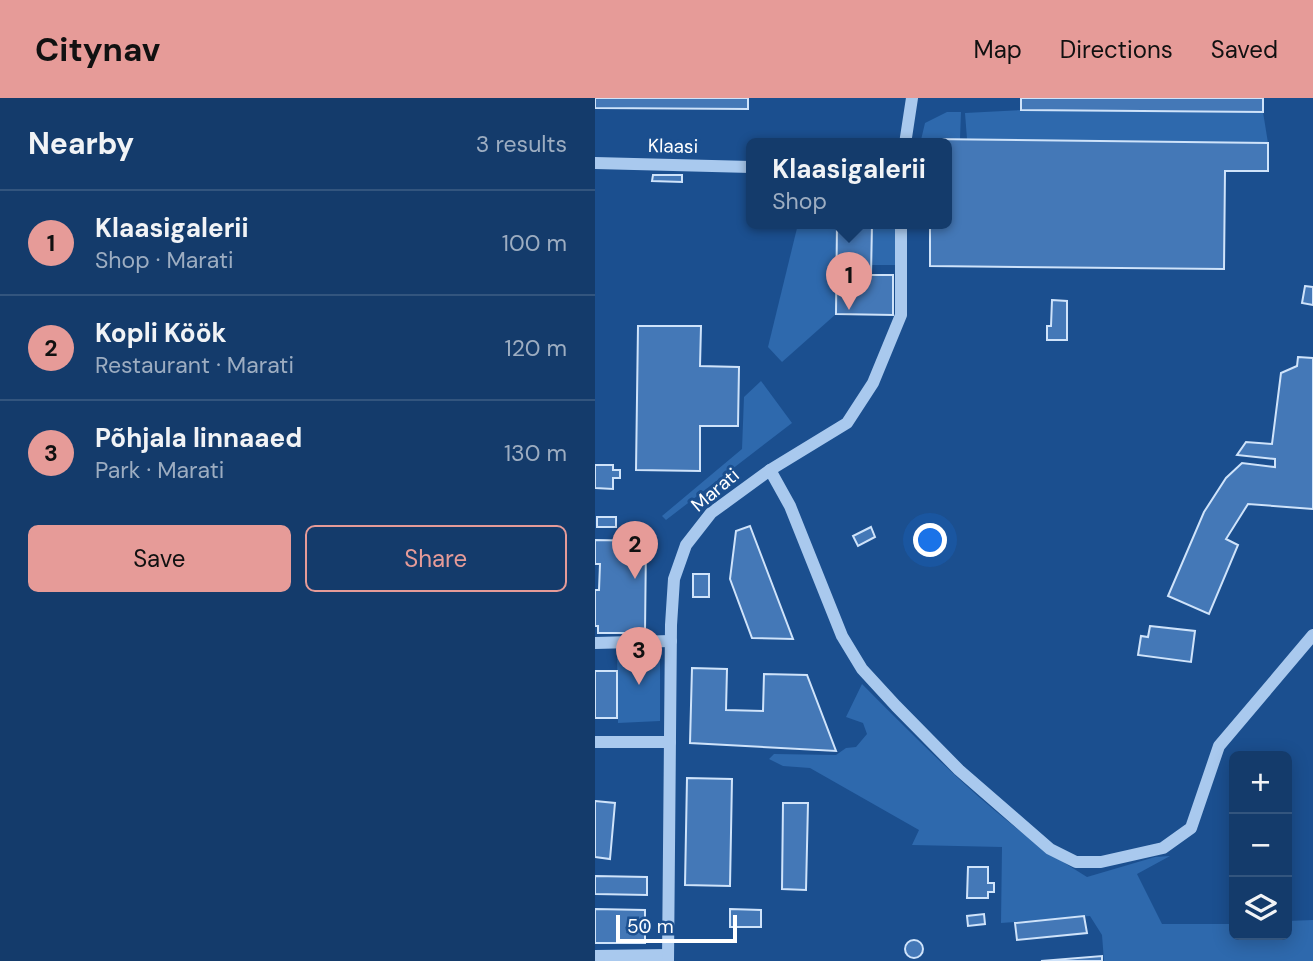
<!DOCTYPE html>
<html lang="en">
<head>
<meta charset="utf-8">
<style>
	:root { --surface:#143b6b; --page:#214673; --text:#f1f3f6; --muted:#9dadc1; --line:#33557e; --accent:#e69b98 }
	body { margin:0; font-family:"DM Sans",sans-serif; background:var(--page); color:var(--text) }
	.controls { position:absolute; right:21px; bottom:21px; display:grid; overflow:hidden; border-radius:10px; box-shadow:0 4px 18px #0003 }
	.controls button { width:63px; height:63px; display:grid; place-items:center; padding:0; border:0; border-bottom:2px solid var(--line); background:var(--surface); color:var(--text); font:35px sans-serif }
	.scale { position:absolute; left:21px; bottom:18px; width:121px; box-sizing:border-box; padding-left:7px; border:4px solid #fff; border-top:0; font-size:19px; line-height:24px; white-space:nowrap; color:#fff; -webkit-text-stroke:5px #1b4f8f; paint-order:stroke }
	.you { position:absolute; left:336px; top:443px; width:24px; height:24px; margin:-18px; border:5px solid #fff; border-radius:50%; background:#1a73e8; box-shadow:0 0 0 10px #1a73e833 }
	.badge { display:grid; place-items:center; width:46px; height:46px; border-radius:50%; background:var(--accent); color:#111; font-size:23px; font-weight:700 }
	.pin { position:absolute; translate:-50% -58px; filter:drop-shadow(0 2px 4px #0008) }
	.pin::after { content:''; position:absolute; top:37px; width:24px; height:21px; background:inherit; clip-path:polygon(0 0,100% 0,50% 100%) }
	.popup { position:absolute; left:151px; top:40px; width:206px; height:91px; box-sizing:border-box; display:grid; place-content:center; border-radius:10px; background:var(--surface); filter:drop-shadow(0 2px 5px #0005); font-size:23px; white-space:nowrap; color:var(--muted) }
	.popup b { font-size:26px; color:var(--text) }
	.popup::after { content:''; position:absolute; left:50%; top:100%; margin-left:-14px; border:14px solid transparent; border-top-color:var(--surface) }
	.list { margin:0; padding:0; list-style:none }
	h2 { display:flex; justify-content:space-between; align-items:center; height:91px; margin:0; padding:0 28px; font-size:30px }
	h2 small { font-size:23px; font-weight:400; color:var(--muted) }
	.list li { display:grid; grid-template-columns:46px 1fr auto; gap:21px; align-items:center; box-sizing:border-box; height:105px; padding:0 28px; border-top:2px solid var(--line) }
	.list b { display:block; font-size:26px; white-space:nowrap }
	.list p { margin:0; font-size:23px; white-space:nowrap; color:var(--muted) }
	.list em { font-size:23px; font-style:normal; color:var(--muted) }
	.actions { display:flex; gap:14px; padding:21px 28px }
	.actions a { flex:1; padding:16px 0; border:2px solid var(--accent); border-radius:10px; text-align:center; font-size:24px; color:var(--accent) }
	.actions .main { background:var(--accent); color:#111 }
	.icon { flex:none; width:38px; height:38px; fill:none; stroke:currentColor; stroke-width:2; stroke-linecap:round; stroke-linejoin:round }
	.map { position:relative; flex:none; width:718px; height:863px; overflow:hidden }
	header { display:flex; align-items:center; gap:42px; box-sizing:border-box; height:98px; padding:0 35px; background:var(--accent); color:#111 }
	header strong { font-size:33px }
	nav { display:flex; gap:38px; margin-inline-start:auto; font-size:24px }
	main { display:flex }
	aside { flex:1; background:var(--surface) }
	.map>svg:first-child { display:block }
	.green { fill:#2e69ad }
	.building { fill:#4478b7; stroke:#cfe3fa; stroke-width:2 }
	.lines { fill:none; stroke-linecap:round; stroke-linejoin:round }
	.minor { stroke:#a9c9ee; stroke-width:12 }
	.labels { text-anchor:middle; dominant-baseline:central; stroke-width:6; stroke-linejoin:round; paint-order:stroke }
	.street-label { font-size:19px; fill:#fff; stroke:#1b4f8f }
</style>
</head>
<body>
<header>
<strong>Citynav</strong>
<nav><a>Map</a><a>Directions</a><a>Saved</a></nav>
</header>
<main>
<aside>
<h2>Nearby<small>3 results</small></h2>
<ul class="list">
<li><span class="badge">1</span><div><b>Klaasigalerii</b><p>Shop · Marati</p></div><em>100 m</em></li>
<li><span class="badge">2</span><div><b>Kopli Köök</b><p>Restaurant · Marati</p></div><em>120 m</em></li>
<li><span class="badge">3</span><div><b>Põhjala linnaaed</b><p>Park · Marati</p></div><em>130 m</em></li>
</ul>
<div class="actions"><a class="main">Save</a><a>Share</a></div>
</aside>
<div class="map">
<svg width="718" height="863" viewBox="0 0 718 863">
	<rect width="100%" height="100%" fill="#1b4f8f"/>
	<g class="green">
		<path d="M426,12l242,2 5,31 -301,-4 -2,-26z"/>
		<path d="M352,14h14l-1,27h-29l-1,5h-10l5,-21z"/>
		<path d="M203,126h39l-1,90 -54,48 -14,-15z"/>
		<path d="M277,126h24v41h-25z"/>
		<path d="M166,283l31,42 -126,97 -4,-4 80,-67 2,-52z"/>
		<path d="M65,549v74l-42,2 -1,-74z"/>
		<path d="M267,586c70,70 139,142 225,193l68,-20 15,-1 -33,18 25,50h72v11h53v-14l26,-1v41h-209l-2,-26 -12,-19 -89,7 1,-76 -90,-2 7,-15 -109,-62 -27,-2 -14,-7 5,-5 62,1 10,-7 10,-1 11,-13 -4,-11 -17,-6z"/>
	</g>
	<g class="building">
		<path d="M0,0h153v11l-153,-1z"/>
		<path d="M426,0h242v14l-242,-2z"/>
		<path d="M335,41l338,4v28h-43l-1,98 -294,-3v-42h17v-80h-17z"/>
		<path d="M58,77h29v7l-30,-1z"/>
		<path d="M242,126h35l-1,51h22v40l-57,-1z"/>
		<path d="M710,188l8,1v18l-11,-2z"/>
		<path d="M457,202l15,1v39h-20v-14h4z"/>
		<path d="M43,228h63l-1,40 39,1 -1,59h-38v45l-64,-1z"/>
		<path d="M703,259l15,1v151l-65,-5 -22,35 12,6 -29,69 -41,-18 36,-84 22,-34 16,-15 33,4v-8l-38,-4 9,-13 26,2 9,-71 16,-7z"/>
		<path d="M0,367h18v5h7v8h-7v11l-18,-1z"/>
		<rect x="2" y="419" width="19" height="10"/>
		<path d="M155,428l43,113 -41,-1 -22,-59 6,-48z"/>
		<path d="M276,429l4,10 -17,9 -5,-10z"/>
		<path d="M0,442l51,1 -1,92h-47v-7h-3v-36h4l1,-26h-5z"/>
		<rect x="98" y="476" width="16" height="23"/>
		<path d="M555,528l45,5 -4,31 -53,-7 3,-19 7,1z"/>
		<path d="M97,570l35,1 -1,41 37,1 1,-37 43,1 29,76 -146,-8z"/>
		<rect x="0" y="573" width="22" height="47"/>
		<path d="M92,680l45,1 -2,107 -45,-1z"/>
		<path d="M0,703l20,2 -5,56 -15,-2z"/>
		<path d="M188,705h25l-2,87 -24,-1z"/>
		<path d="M373,769h20v16h6v9h-6v6h-21z"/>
		<path d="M0,778l52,1v18l-52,-1z"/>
		<path d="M0,811l50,1v33h-50z"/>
		<path d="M135,811l31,1v17h-31z"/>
		<path d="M389,816l1,10 -17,2 -1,-10z"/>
		<path d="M489,818l3,17 -70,7 -2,-17z"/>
		<circle cx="319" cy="851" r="9"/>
		<path d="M507,858v5h-61z"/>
	</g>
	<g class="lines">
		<g class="minor">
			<path d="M310,46l7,-46"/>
			<path d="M0,65l156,4"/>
			<path d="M175,372l20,36 52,130 20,33 34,37 63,64 91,79 26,13h25l62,-14 28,-20 28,-82 94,-111"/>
			<path d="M0,545l76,-2"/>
			<path d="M0,644h75"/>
			<path d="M0,858l73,-1"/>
			<path d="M73,863l3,-336 3,-46 12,-34 25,-32 59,-43 77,-47 26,-40 28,-68v-91"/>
		</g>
	</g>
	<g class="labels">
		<g class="street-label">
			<text transform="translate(78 48) rotate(1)">Klaasi</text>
			<text transform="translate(120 392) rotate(-40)">Marati</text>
		</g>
	</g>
</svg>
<div class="controls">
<button>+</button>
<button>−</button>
<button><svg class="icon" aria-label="layers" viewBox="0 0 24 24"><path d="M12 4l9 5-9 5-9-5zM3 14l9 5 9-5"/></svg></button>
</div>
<div class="scale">50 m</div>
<div class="you"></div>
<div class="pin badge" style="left:254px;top:212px">1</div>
<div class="popup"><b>Klaasigalerii</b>Shop</div>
<div class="pin badge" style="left:40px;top:481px">2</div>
<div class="pin badge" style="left:44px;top:587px">3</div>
</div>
</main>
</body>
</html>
